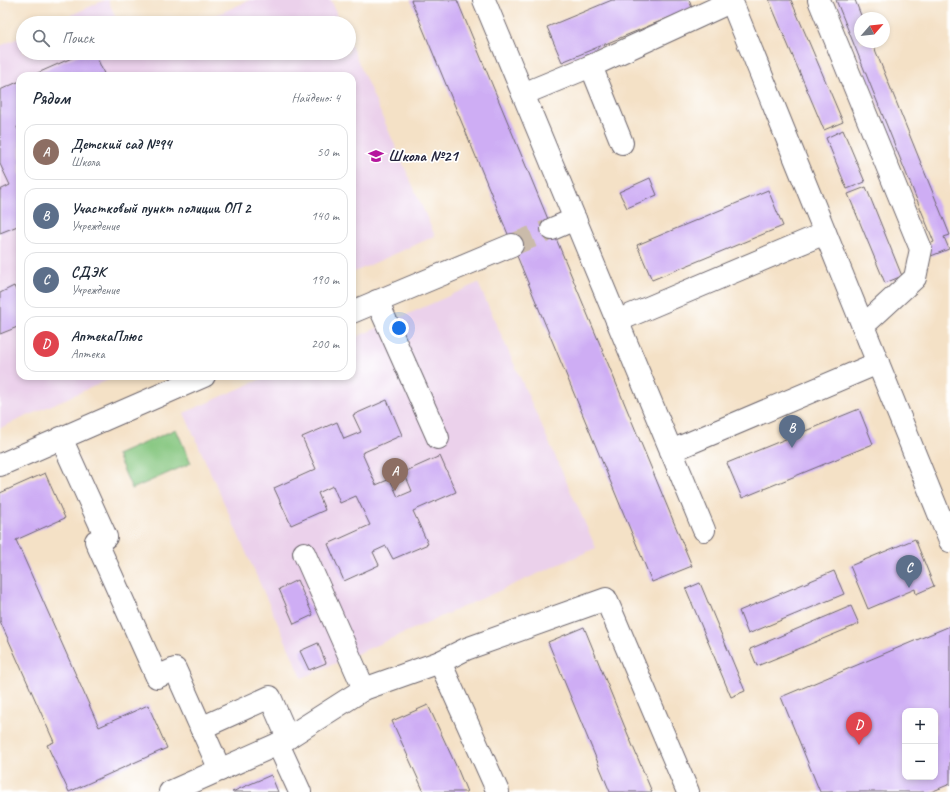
<!DOCTYPE html>
<html lang="ru">
<head>
<meta charset="utf-8">
<style>
	:root { --surface:#fff; --page:#f2f2f3; --text:#1f2937; --muted:#747a83; --line:#e0e1e3; --accent:#1a73e8 }
	body { margin:0; font-family:Caveat,sans-serif; background:var(--page); color:var(--text) }
	.controls { position:absolute; right:12px; bottom:12px; display:grid; overflow:hidden; border-radius:8px; box-shadow:0 2px 6px #0003 }
	.controls button { width:36px; height:36px; display:grid; place-items:center; padding:0; border:0; border-bottom:1px solid var(--line); background:var(--surface); color:var(--text); font:20px sans-serif }
	.compass { position:absolute; left:854px; top:12px; width:36px; height:36px; border-radius:50%; background:var(--surface); box-shadow:0 2px 6px #0003; rotate:62deg }
	.you { position:absolute; left:399px; top:328px; width:14px; height:14px; margin:-10px; border:3px solid #fff; border-radius:50%; background:#1a73e8; box-shadow:0 0 0 6px #1a73e833 }
	.badge { display:grid; place-items:center; width:26px; height:26px; border-radius:50%; background:var(--accent); color:#fff; font-size:13px; font-weight:700 }
	.pin { position:absolute; translate:-50% -33px; filter:drop-shadow(0 1px 2px #0008) }
	.pin::after { content:''; position:absolute; top:21px; width:14px; height:12px; background:inherit; clip-path:polygon(0 0,100% 0,50% 100%) }
	.list { margin:0; padding:0; list-style:none }
	h2 { display:flex; justify-content:space-between; align-items:center; height:52px; margin:0; padding:0 16px; font-size:17px }
	h2 small { font-size:13px; font-weight:400; color:var(--muted) }
	.list li { display:grid; grid-template-columns:26px 1fr auto; gap:12px; align-items:center; box-sizing:border-box; height:56px; margin:0 8px 8px; padding:0 8px; border:1px solid var(--line); border-radius:12px }
	.list b { display:block; font-size:15px; white-space:nowrap }
	.list p { margin:0; font-size:13px; white-space:nowrap; color:var(--muted) }
	.list em { font-size:13px; font-style:normal; color:var(--muted) }
	.icon { flex:none; width:22px; height:22px; fill:none; stroke:currentColor; stroke-width:2; stroke-linecap:round; stroke-linejoin:round }
	.map { position:relative; flex:none; width:950px; height:792px; overflow:hidden }
	.search { position:absolute; background:var(--surface); box-shadow:0 2px 6px #0003; left:16px; top:16px; width:340px; height:44px; display:flex; align-items:center; gap:10px; box-sizing:border-box; padding:0 14px; border-radius:22px; color:var(--muted); font-size:15px }
	.panel { position:absolute; background:var(--surface); box-shadow:0 2px 6px #0003; left:16px; top:72px; width:340px; height:308px; border-radius:12px }
	.map>svg:first-child { display:block }
	.built { fill:#ebd1eb }
	.green { fill:#85c67f; stroke:#54745d }
	.building { fill:#ceadf4; fill-rule:evenodd }
	.lines { fill:none; stroke-linecap:round; stroke-linejoin:round }
	.minor-tunnel { stroke:#cabbaa; stroke-width:22; stroke-dasharray:22 11; stroke-linecap:butt }
	.minor-casing { stroke:#6c656c; stroke-width:24 }
	.minor { stroke:#fff; stroke-width:22 }
	.labels { text-anchor:middle; dominant-baseline:central; stroke-width:3.5; stroke-linejoin:round; paint-order:stroke }
	.poi-label { font-size:16px; font-weight:bold; fill:#22223b; stroke:#fff; text-anchor:start }
</style>
</head>
<body>
<div class="map">
<svg width="950" height="792" viewBox="0 0 950 792">
	<rect width="100%" height="100%" fill="#fff"/>
	<filter id="ink" filterUnits="userSpaceOnUse"><feTurbulence type="fractalNoise" baseFrequency=".025" numOctaves="2"/><feDisplacementMap in="SourceGraphic" scale="8" xChannelSelector="R" yChannelSelector="G"/><feConvolveMatrix kernelMatrix="1 2 1 2 8 2 1 2 1" color-interpolation-filters="sRGB"/></filter>
	<filter id="wash" filterUnits="userSpaceOnUse"><feTurbulence type="fractalNoise" baseFrequency=".012" numOctaves="4" result="noise"/><feDisplacementMap in="SourceGraphic" scale="16" xChannelSelector="R" yChannelSelector="G"/><feGaussianBlur stdDeviation="0.9" result="paint"/><feColorMatrix in="noise" values="0 0 0 0 0 0 0 0 0 0 0 0 0 0 0 0 0 1.4 0 .05"/><feComposite in="paint" operator="in"/></filter>
	<g filter="url(#wash)">
		<rect width="100%" height="100%" fill="#f4e1c6"/>
		<g class="built">
			<path d="M105,0h3l10,23h-65z"/>
			<path d="M250,0h81l10,23h-143z"/>
			<path d="M23,36v17h326v-12l86,195 -83,37v-197h-332v300h97l-117,52v-382z"/>
			<path d="M478,283l118,265 -294,130 -118,-265 84,-37h84v-37z"/>
		</g>
		<path class="green" d="M176,429l15,34 -59,26 -15,-34z"/>
		<g id="blocks">
			<g class="building">
				<path d="M411,0h46l235,566 -40,16z"/>
				<path d="M612,0h77l3,8 -130,54 -15,-35z"/>
				<path d="M769,0h22l52,122 -19,8z"/>
				<path d="M836,0h19l7,18h-2v24h12l78,193 -6,2 5,12 -18,7 -4,-11 7,-3z"/>
				<path d="M83,53h12l10,23h-74z"/>
				<path d="M20,81v44l-3,2 3,7v91l-20,8v-43l10,-5 -10,-21v-74z"/>
				<path d="M843,130l22,52 -18,7 -21,-51z"/>
				<path d="M650,178l7,17 -30,13 -8,-16z"/>
				<path d="M866,187l36,89 -17,7 -37,-89z"/>
				<path d="M768,190l15,36 -131,54 -15,-35z"/>
				<path d="M14,286l6,13v27l-20,8v-41z"/>
				<path d="M387,400l15,35 -40,18 14,32 14,-6 8,18 14,-6 -8,-19 36,-16 16,36 -43,19 15,33 -35,15 -7,-13 -13,6 6,13 -35,16 -16,-37 42,-19 -14,-29 -16,7 -7,-17 -15,7 7,17 -34,15 -17,-37 42,-19 -14,-32 35,-15 7,17 17,-7 -8,-17z"/>
				<path d="M859,409l14,35 -131,54 -15,-35z"/>
				<path d="M45,473l20,45 -49,22 83,187 49,-22 19,43 -98,44 -22,-47 7,-3 -54,-121v-128z"/>
				<path d="M915,539l19,47 -18,8 -1,-5 -47,20 -18,-43z"/>
				<path d="M834,571l10,23 -96,40 -9,-23z"/>
				<path d="M297,580l16,35 -19,9 -15,-35z"/>
				<path d="M700,583l45,108 -14,6 -45,-108z"/>
				<path d="M851,606l8,18 -102,42 -7,-17z"/>
				<path d="M950,626v158l-19,8h-111l-39,-95zM905,711h30v66h-30z"/>
				<path d="M584,627l40,98 28,67h-42l-62,-150z"/>
				<path d="M318,643l8,20 -17,7 -9,-19z"/>
				<path d="M428,705l30,65 9,22h-43l-32,-71z"/>
				<path d="M271,775l7,17h-46z"/>
			</g>
		</g>
	</g>
	<g filter="url(#ink)">
		<use href="#blocks" fill-opacity="0" stroke="#6c656c" stroke-width="1"/>
		<g class="lines">
			<path class="minor-tunnel" d="M512,245l40,-16"/>
			<g class="minor-casing">
				<g id="minor">
					<path d="M484,0l220,530"/>
					<path d="M731,0l219,541"/>
					<path d="M819,0l102,249 -6,29 -52,48"/>
					<path d="M591,66l31,77"/>
					<path d="M523,94l68,-28 141,-65"/>
					<path d="M552,229l23,-10"/>
					<path d="M377,301l61,137"/>
					<path d="M352,312l160,-67"/>
					<path d="M617,321l208,-88"/>
					<path d="M61,438l45,99 -10,4 61,136 18,-8 45,101"/>
					<path d="M671,451l207,-88"/>
					<path d="M0,465l204,-89"/>
					<path d="M304,553l60,136"/>
					<path d="M440,662l58,130"/>
					<path d="M201,728l69,-31 18,41"/>
					<path d="M278,744l22,48"/>
					<path d="M170,792l108,-48 86,-55 76,-27 26,-13 140,-50 82,193"/>
				</g>
			</g>
			<use href="#minor" class="minor"/>
		</g>
	</g>
	<defs>
		<g id="school-bare" transform="scale(1.2)"><path d="M0-5L7-2L0 1L-7-2ZM-4 1L0 2.5L4 1V4Q0 6-4 4Z" fill="#b5179e" stroke="#fff" stroke-width="2.5" paint-order="stroke"/></g>
	</defs>
	<g fill-rule="evenodd">
		<use href="#school-bare" x="376" y="156"/>
	</g>
	<g class="labels">
		<g class="poi-label">
			<text x="388" y="156">Школа №21</text>
		</g>
	</g>
</svg>
<div class="controls">
<button>+</button>
<button>−</button>
</div>
<svg class="compass" viewBox="-18 -18 36 36"><path d="M0-13l5 13h-10z" fill="#e53935"/><path d="M0 13l5-13h-10z" fill="#747a83"/></svg>
<div class="you"></div>
<div class="pin badge" style="left:395px;top:491px;background:#8d6e63">A</div>
<div class="pin badge" style="left:792px;top:448px;background:#5c6f8a">B</div>
<div class="pin badge" style="left:909px;top:588px;background:#5c6f8a">C</div>
<div class="pin badge" style="left:859px;top:745px;background:#e0444e">D</div>
<div class="search"><svg class="icon" aria-label="search" viewBox="0 0 24 24"><circle cx="10" cy="10" r="6"/><path d="M15 15l6 6"/></svg>Поиск</div>
<section class="panel">
<h2>Рядом<small>Найдено: 4</small></h2>
<ul class="list">
<li><span class="badge" style="background:#8d6e63">A</span><div><b>Детский сад №94</b><p>Школа</p></div><em>50 m</em></li>
<li><span class="badge" style="background:#5c6f8a">B</span><div><b>Участковый пункт полиции ОП 2</b><p>Учреждение</p></div><em>140 m</em></li>
<li><span class="badge" style="background:#5c6f8a">C</span><div><b>СДЭК</b><p>Учреждение</p></div><em>190 m</em></li>
<li><span class="badge" style="background:#e0444e">D</span><div><b>АптекаПлюс</b><p>Аптека</p></div><em>200 m</em></li>
</ul>
</section>
</div>
</body>
</html>
